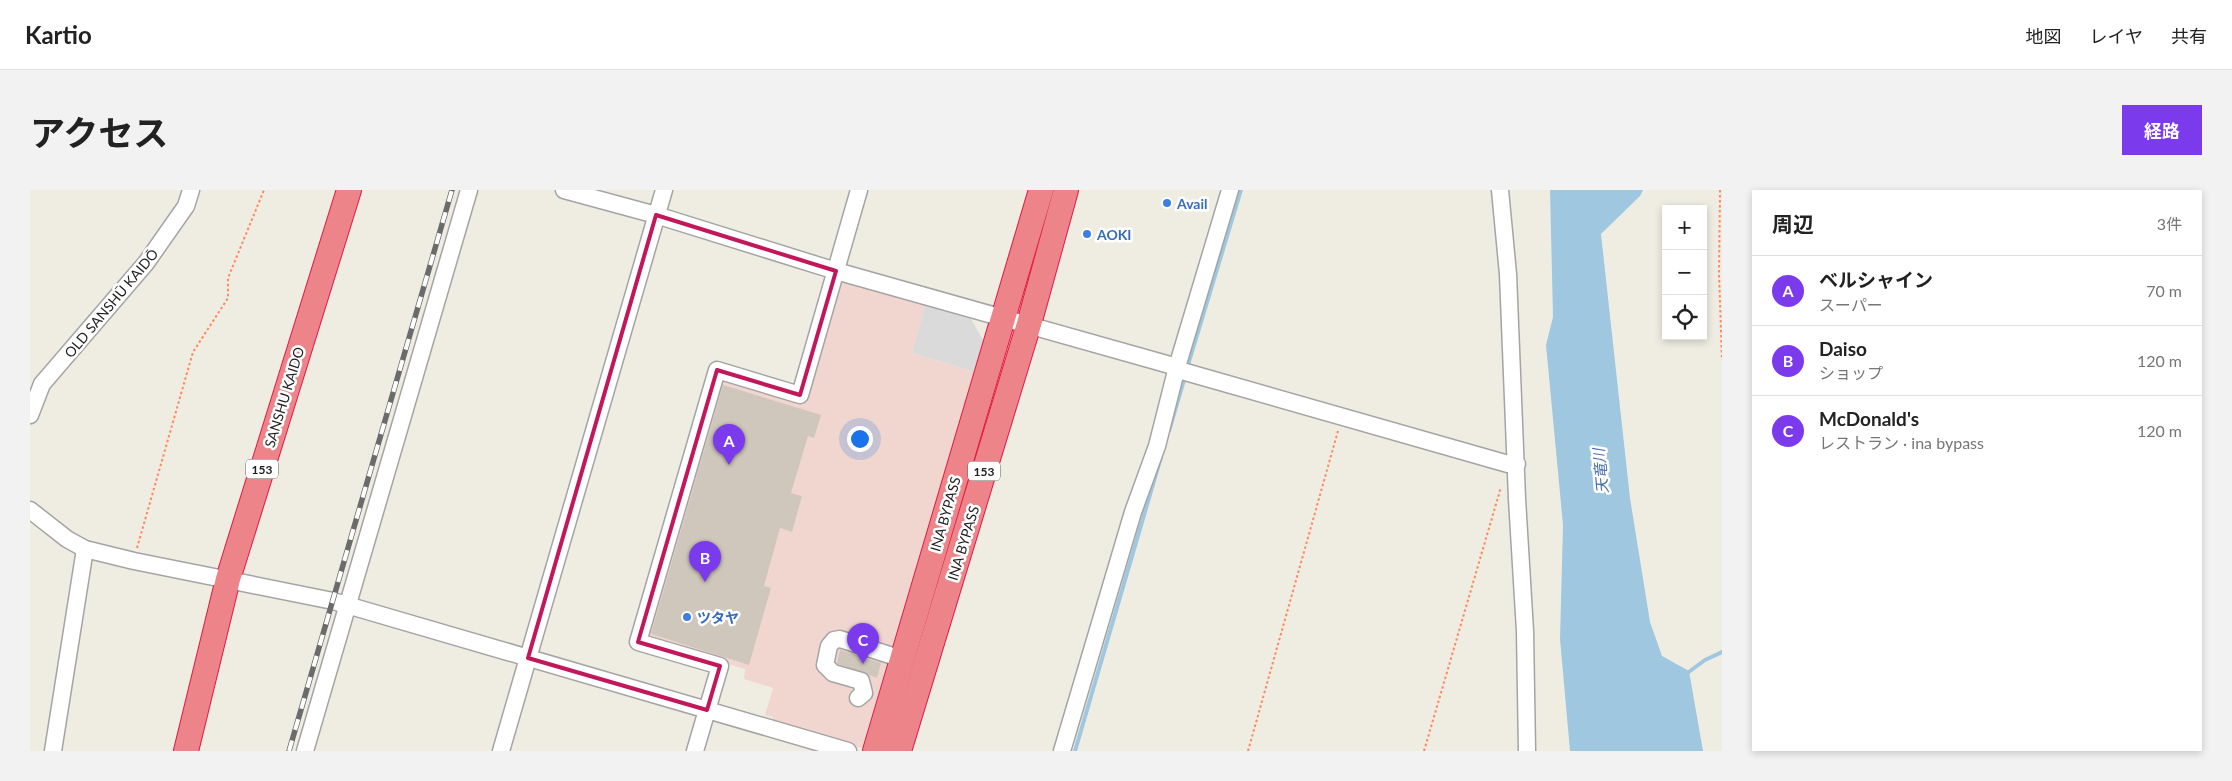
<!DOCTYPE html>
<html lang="ja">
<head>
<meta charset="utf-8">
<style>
	:root { --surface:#fff; --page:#f2f2f2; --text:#222; --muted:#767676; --line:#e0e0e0; --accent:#7c3aed }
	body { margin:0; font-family:Lato,"Noto Sans JP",sans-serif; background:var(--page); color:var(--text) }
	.controls { position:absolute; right:15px; top:15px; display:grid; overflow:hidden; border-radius:0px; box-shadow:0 2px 8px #0003 }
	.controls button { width:45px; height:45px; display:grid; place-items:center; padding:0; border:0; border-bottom:1px solid var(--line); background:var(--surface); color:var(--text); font:25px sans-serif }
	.you { position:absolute; left:829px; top:248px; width:18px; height:18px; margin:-12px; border:4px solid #fff; border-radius:50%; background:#1a73e8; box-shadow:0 0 0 8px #1a73e833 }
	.badge { display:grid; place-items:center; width:32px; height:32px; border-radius:50%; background:var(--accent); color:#fff; font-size:16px; font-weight:700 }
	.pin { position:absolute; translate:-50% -41px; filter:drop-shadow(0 1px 2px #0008) }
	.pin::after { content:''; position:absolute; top:26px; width:18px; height:15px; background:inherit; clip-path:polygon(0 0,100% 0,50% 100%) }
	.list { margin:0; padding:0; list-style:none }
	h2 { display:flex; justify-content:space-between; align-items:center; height:65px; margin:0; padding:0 20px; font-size:21px }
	h2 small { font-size:16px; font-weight:400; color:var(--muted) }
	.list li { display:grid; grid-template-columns:32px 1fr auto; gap:15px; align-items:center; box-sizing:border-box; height:70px; padding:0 20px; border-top:1px solid var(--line) }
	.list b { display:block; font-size:19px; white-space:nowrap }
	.list p { margin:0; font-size:16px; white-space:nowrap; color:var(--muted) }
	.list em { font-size:16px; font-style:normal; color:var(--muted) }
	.icon { flex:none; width:28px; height:28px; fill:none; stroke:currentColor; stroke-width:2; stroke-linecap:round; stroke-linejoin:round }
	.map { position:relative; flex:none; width:1692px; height:561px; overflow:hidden; border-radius:0px }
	header { display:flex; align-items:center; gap:30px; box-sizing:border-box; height:70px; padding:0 25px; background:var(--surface); border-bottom:1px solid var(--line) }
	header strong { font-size:24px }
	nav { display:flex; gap:28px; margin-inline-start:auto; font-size:18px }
	.intro { display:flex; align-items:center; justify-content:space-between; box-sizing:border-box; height:120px; padding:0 30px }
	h1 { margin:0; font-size:35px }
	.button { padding:12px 22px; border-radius:0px; background:var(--accent); color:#fff; font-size:18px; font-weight:700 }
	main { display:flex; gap:30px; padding:0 30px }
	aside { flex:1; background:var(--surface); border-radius:0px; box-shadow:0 2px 8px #0003 }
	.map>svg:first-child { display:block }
	.residential { fill:#dbdada }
	.commercial { fill:#f1d6d0 }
	.water { fill:#9fc8e0 }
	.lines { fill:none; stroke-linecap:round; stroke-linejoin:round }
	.stream { stroke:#9fc8e0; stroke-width:4 }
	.building { fill:#cfc7bb }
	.minor-casing { stroke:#a4a4a4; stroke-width:19 }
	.highway-casing { stroke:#e41842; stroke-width:26 }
	.path { stroke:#ff8963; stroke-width:2; stroke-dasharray:2.5 2.5; stroke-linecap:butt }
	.minor { stroke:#fff; stroke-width:16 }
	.highway { stroke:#ec8489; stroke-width:24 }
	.rail-casing { stroke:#6b6b6b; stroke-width:5.5 }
	.rail { stroke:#fff; stroke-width:4; stroke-dasharray:11; stroke-linecap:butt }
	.marked { fill:none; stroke:#c2185b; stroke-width:4; stroke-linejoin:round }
	.shop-dot { fill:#3f7fe0; stroke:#fff; stroke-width:2 }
	.labels { text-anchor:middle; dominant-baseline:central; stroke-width:5; stroke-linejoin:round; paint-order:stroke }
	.shield { fill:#fff; stroke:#616161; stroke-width:1 }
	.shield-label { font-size:12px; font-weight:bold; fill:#1d1d1d }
	.shop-label { font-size:14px; font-weight:bold; fill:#366cbe; stroke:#fff; text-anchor:start }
	.street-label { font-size:14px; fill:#1d1d1d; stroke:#fff }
	.water-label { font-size:15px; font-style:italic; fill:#436cb3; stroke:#fff }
</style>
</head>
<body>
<header>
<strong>Kartio</strong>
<nav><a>地図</a><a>レイヤ</a><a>共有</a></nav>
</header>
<div class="intro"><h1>アクセス</h1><a class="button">経路</a></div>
<main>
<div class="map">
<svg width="1692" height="561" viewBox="0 0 1692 561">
	<rect width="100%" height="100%" fill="#efede2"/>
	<path class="residential" d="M895,114l46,15 12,21 -9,32 -62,-19z"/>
	<path class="commercial" d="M813,89l82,25 -13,49 62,19 -112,376 -91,-26 2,-5 -8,-2 8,-27 -29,-9 1,-10 -92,-28 -6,-4 72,-254 9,-4 79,23z"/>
	<path class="water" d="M1520,0h93l-3,6 -39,38 29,264 20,124 12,34 27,15 14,80h-133l-10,-112 3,-114 -17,-180 7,-28z"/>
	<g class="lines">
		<g class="stream">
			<path d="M1158,175l53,-175"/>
			<path d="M1139,241l15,-51"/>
			<path d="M1656,484l19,-14 17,-8"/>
			<path d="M1045,561l86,-294"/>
		</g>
	</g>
	<g class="building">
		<path d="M693,195l98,30 -7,23 -6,-2 -17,57 11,3 -10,36 -12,-4 -16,58 7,2 -22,77 -98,-31z"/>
		<path d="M810,460l41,13 -4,15 -39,-14 -1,-1z"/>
	</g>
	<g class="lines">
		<g class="minor-casing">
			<g id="minor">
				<path d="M534,0l92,25 180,56 341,96 5,4 326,93h9"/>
				<path d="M1470,0l8,84 9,225 8,132 2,120"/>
				<path d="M0,225l12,-31 104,-121 40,-57 5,-16"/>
				<path d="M0,320l37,29 18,10 49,12 199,40 515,150"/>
				<path d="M828,508l6,-5 -3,-12 -28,-8 -8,-8 4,-19 5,-6 6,-1 62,20"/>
				<path d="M23,561l32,-202"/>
				<path d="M275,561l164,-561"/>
				<path d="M471,561l163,-561"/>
				<path d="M665,561l25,-85 -82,-24 79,-272 83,25 59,-205"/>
				<path d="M1032,561l71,-239 24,-66 20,-79 53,-177"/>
			</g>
		</g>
		<g class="highway-casing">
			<g id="highway">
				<path d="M156,561l42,-172 121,-389"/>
				<path d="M845,561l166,-561"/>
				<path d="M869,561l130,-427 37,-134"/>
			</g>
		</g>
		<g class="path">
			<path d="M1690,0l-1,84 3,85"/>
			<path d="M107,358l56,-196 35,-54v-20l36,-88"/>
			<path d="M1218,561l90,-320"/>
			<path d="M1394,561l77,-264"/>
		</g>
		<use href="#minor" class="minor"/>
		<use href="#highway" class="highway"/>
		<g class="rail-casing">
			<path id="rail" d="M259,561l163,-561"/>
		</g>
		<use href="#rail" class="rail"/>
	</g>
	<path class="marked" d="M626,25l180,56 -36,124 -83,-25 -79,272 82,24 -13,44 -179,-52z"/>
	<g class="shop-dot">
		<circle cx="1137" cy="13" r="5"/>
		<circle cx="1057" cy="44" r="5"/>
		<circle cx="657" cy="427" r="5"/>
	</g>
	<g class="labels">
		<g class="shield">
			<rect x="216" y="269.5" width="32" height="19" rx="4"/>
			<rect x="938" y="271.5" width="32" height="19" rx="4"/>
		</g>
		<g class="shield-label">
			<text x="232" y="279">153</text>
			<text x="954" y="281">153</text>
		</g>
		<g class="shop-label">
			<text x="1147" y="13">Avail</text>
			<text x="1067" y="44">AOKI</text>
			<text x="667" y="427">ツタヤ</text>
		</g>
		<g class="street-label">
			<text transform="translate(81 113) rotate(-50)">OLD SANSHŪ KAIDŌ</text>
			<text transform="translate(254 207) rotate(-73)">SANSHU KAIDO</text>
			<text transform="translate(915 324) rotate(-74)">INA BYPASS</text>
			<text transform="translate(933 353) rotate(-73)">INA BYPASS</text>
		</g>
		<g class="water-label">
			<text transform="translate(1570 281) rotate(-95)">天竜川</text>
		</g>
	</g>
</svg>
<div class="controls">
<button>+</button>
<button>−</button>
<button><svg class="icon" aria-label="locate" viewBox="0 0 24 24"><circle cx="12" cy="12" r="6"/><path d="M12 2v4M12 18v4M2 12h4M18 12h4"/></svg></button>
</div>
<div class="you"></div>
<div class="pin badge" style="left:699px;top:275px">A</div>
<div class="pin badge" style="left:675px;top:392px">B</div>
<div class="pin badge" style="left:833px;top:474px">C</div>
</div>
<aside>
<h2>周辺<small>3件</small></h2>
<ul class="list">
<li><span class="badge">A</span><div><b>ベルシャイン</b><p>スーパー</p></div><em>70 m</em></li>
<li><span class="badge">B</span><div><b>Daiso</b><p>ショップ</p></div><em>120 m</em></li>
<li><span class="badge">C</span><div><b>McDonald's</b><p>レストラン · ina bypass</p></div><em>120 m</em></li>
</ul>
</aside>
</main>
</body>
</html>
